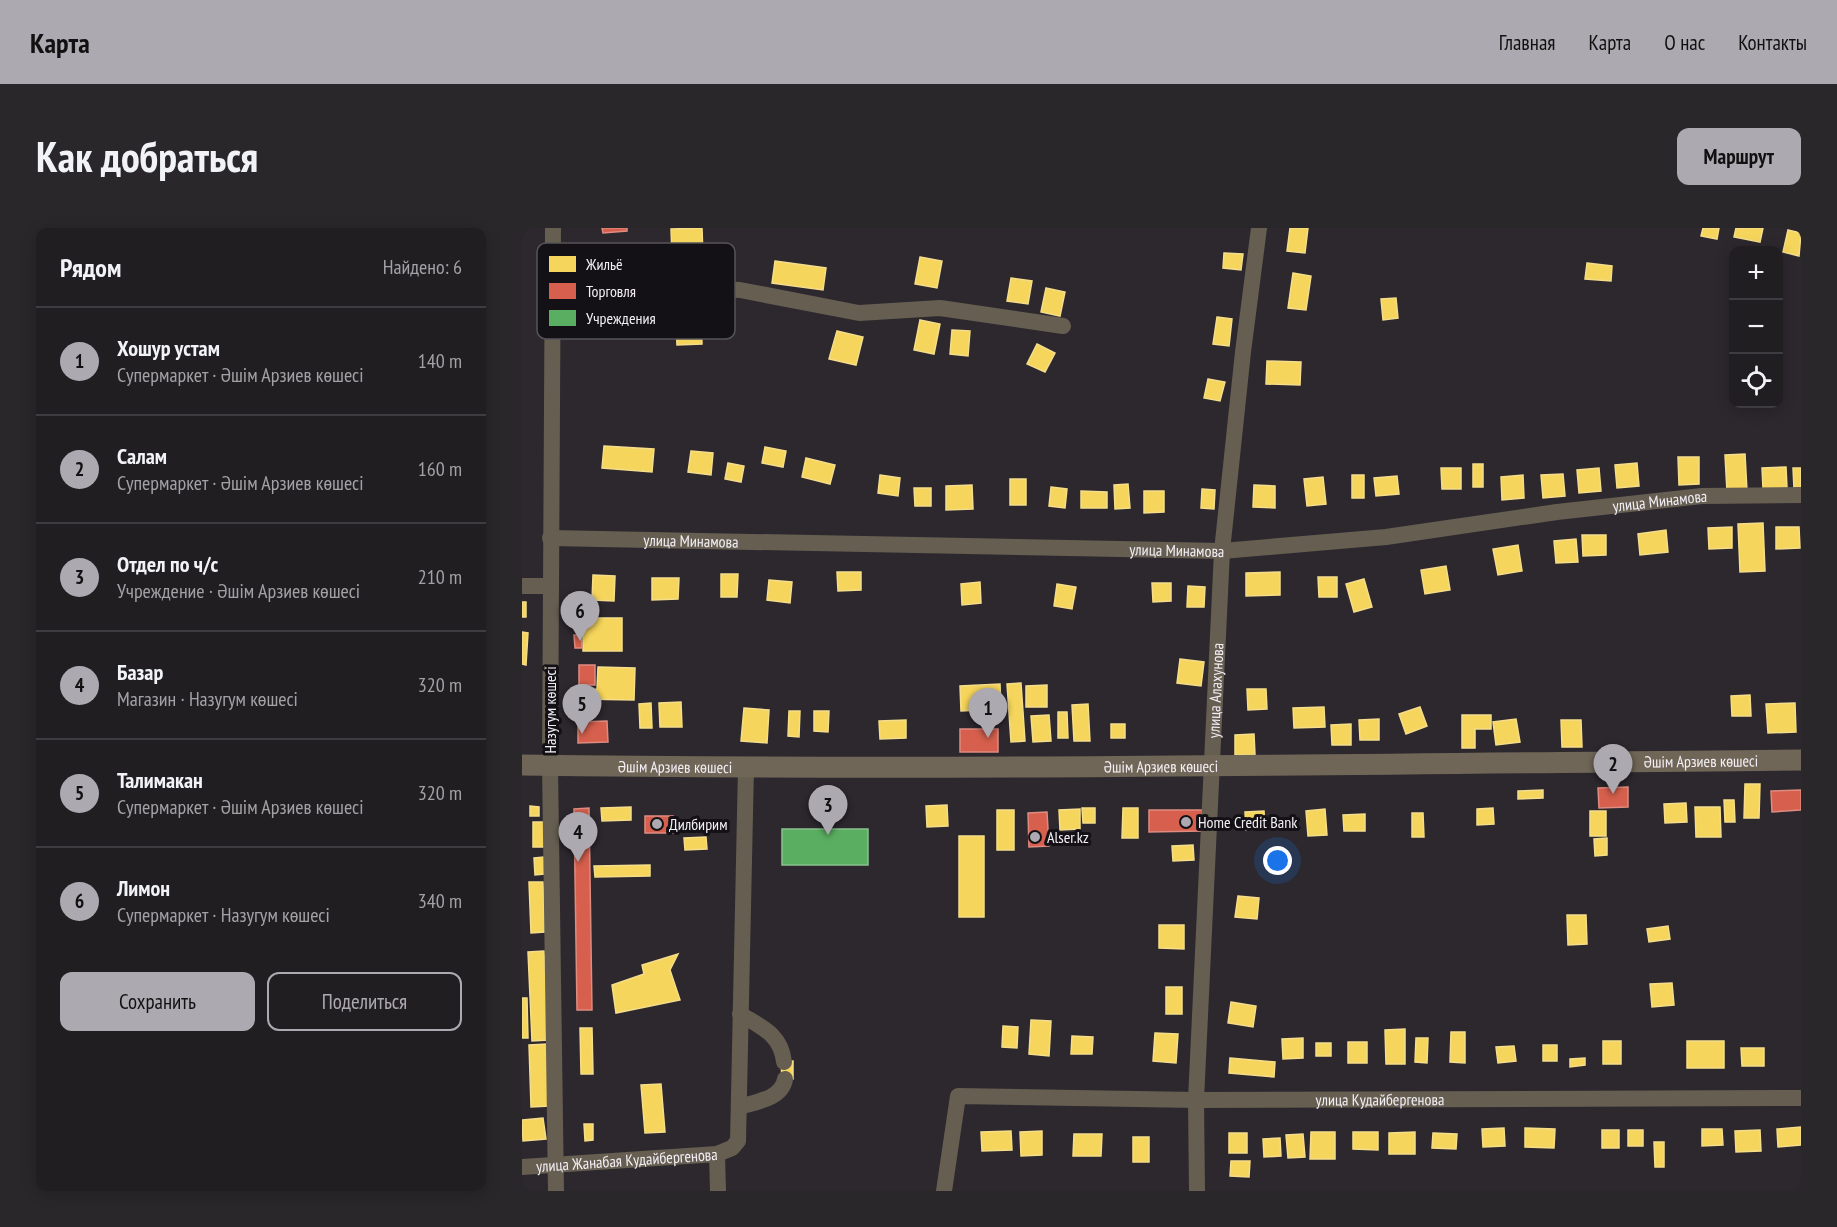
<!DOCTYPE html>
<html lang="ru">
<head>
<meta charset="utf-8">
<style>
	:root { --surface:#211e22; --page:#29272a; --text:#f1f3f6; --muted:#a2a2a5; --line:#3e3c40; --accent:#ada9b0 }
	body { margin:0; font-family:"PT Sans Narrow",sans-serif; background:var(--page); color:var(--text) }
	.controls { position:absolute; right:18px; top:18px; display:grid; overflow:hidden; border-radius:12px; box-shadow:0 3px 15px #0003 }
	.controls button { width:54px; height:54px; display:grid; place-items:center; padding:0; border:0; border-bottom:2px solid var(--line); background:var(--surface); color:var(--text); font:30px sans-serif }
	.you { position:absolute; left:756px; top:633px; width:21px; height:21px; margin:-15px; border:4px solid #fff; border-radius:50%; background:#1a73e8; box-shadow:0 0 0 9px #1a73e833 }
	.badge { display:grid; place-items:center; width:39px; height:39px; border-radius:50%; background:var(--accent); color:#111; font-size:20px; font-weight:700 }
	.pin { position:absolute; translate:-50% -50px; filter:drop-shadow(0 2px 3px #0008) }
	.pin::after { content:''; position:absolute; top:32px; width:21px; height:18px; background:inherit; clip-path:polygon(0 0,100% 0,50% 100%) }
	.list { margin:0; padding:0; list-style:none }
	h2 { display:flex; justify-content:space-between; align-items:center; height:78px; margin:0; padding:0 24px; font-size:26px }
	h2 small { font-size:20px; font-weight:400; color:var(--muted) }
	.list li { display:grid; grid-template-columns:39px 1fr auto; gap:18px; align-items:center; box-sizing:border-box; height:108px; padding:0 24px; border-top:2px solid var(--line) }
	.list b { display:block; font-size:22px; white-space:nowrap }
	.list p { margin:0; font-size:20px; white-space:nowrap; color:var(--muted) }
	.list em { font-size:20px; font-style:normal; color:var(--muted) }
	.actions { display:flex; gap:12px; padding:18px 24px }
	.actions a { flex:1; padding:14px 0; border:2px solid var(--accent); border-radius:12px; text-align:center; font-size:21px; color:var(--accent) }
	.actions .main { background:var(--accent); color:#111 }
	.icon { flex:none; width:33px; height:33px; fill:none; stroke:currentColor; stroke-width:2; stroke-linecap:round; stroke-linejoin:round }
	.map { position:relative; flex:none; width:1279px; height:963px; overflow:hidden; border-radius:12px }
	header { display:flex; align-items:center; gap:36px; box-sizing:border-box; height:84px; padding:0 30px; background:var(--accent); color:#111 }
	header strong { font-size:28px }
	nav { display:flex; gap:33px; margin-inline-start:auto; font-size:21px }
	.intro { display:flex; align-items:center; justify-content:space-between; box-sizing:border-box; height:144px; padding:0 36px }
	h1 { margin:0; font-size:42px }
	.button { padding:15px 27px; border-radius:12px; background:var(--accent); color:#111; font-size:21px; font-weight:700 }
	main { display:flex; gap:36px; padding:0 36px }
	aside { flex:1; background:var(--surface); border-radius:12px; box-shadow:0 3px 15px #0003 }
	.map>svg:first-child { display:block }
	.homes { fill:#f6d55c; stroke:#f5dd8a; stroke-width:1.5 }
	.shops { fill:#d6604d; stroke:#df8b80; stroke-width:1.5 }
	.public { fill:#5aae61; stroke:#88c28e; stroke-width:1.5 }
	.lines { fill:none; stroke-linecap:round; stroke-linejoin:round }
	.minor { stroke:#655e51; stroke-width:16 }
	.major { stroke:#706657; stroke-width:21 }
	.poi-dot { fill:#ada9b0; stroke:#131115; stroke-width:2 }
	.labels { text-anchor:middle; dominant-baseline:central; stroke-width:6; stroke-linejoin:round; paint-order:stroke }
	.street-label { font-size:16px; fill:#f3eff6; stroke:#131115 }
	.poi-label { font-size:16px; fill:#f3eff6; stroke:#131115; text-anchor:start }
	.key { fill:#131115; stroke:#565458; stroke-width:1.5 }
	.key-label { font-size:16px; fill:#f3eff6 }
</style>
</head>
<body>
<header>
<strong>Карта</strong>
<nav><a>Главная</a><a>Карта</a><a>О нас</a><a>Контакты</a></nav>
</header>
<div class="intro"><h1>Как добраться</h1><a class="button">Маршрут</a></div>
<main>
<aside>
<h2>Рядом<small>Найдено: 6</small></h2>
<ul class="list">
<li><span class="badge">1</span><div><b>Хошур устам</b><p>Супермаркет · Әшім Арзиев көшесі</p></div><em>140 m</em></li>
<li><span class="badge">2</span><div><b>Салам</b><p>Супермаркет · Әшім Арзиев көшесі</p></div><em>160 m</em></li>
<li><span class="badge">3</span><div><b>Отдел по ч/с</b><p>Учреждение · Әшім Арзиев көшесі</p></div><em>210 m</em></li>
<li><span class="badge">4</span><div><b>Базар</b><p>Магазин · Назугум көшесі</p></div><em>320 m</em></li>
<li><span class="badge">5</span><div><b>Талимакан</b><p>Супермаркет · Әшім Арзиев көшесі</p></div><em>320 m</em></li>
<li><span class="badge">6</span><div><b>Лимон</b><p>Супермаркет · Назугум көшесі</p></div><em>340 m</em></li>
</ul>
<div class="actions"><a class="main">Сохранить</a><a>Поделиться</a></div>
</aside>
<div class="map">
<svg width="1279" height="963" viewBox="0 0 1279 963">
	<rect width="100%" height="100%" fill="#2c282e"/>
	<g class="homes">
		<path d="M180,0l1,28 -31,1 -1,-28z"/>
		<path d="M768,0h18l-3,25 -18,-2z"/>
		<path d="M1181,0h16l-2,11 -16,-3z"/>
		<path d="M1214,0h27l-3,14 -26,-5z"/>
		<path d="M1266,2l13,3 -2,23 -16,-4z"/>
		<path d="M702,25l19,1 -2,16 -18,-2z"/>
		<path d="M398,29l22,4 -5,27 -22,-4z"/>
		<path d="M253,33l51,7 -3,22 -51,-7z"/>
		<path d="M1065,35l25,3 -1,15 -26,-2z"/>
		<path d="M771,45l18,3 -5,34 -18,-2z"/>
		<path d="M489,50l21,3 -4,23 -21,-3z"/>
		<path d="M524,60l19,4 -5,24 -19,-4z"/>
		<path d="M874,70l2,20 -15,2 -2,-21z"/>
		<path d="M695,89l15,2 -3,27 -16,-2z"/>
		<path d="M179,90l1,26 -25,1 -1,-26z"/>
		<path d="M398,92l20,4 -6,30 -20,-4z"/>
		<path d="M430,102l18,1 -2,25 -18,-2z"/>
		<path d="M315,103l26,6 -7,28 -27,-6z"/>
		<path d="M515,116l18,9 -10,19 -18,-8z"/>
		<path d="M745,133l34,1 -1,23 -34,-1z"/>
		<path d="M686,151l17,3 -5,19 -16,-3z"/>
		<path d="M82,218l50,3 -2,23 -50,-4z"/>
		<path d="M243,219l21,4 -3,16 -21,-4z"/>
		<path d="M169,223l22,2 -2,22 -23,-3z"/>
		<path d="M1223,226l2,37 -20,1 -2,-37z"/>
		<path d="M1156,229h21v27l-20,1z"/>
		<path d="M284,230l29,7 -5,19 -28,-7z"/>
		<path d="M206,235l16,3 -3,16 -16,-3z"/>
		<path d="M1115,235l2,23 -22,2 -2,-23z"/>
		<rect x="951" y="236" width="10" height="23"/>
		<path d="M1264,239l1,21 -24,1 -1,-21z"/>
		<path d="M919,240h20v21h-19z"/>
		<path d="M1077,240l2,23 -22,2 -2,-23z"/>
		<path d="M1271,240h8v21h-7z"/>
		<path d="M1041,246l2,22 -22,2 -2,-23z"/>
		<path d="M358,247l20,3 -2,18 -20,-3z"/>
		<rect x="830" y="247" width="12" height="23"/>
		<path d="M1001,247l1,23 -22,2 -1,-23z"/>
		<path d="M875,248l2,18 -23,2 -2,-18z"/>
		<path d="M801,249l3,27 -19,2 -3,-27z"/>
		<rect x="488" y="251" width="16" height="26"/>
		<path d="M606,256l2,24 -15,1 -1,-24z"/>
		<path d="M450,257l1,24 -27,1v-24z"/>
		<path d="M732,257l21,1v22l-22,-1z"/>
		<path d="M529,259l16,2 -2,19 -16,-2z"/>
		<path d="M392,260h17v18h-16z"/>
		<path d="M680,261l13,1 -1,19 -13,-1z"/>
		<path d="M559,263l26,1v16h-26z"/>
		<path d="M622,263h20v21l-20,1z"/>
		<path d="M1241,295l2,48 -25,1 -2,-48z"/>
		<path d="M1210,299v21l-23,1 -1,-21z"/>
		<path d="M1254,299h23l1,21 -24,1z"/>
		<path d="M1144,302l2,22 -28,3 -2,-21z"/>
		<path d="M1060,307h24v20l-23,1z"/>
		<path d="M1054,311l2,23 -22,1 -2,-22z"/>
		<path d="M996,317l4,26 -24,4 -5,-26z"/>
		<path d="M924,338l4,24 -25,4 -4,-24z"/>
		<path d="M315,344h24v18l-23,1z"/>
		<path d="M758,344v23l-34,1v-23z"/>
		<path d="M199,346h17l-1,23h-16z"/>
		<path d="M71,347l22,1 -1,25 -22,-1z"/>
		<path d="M796,349h19v20h-18z"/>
		<path d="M130,350h27l-1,21 -26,1z"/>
		<path d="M842,351l8,28 -18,5 -8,-28z"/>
		<path d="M247,352l23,2 -2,21 -23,-3z"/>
		<path d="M458,354l1,21 -19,2 -1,-21z"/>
		<path d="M630,355h19v18l-18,1z"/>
		<path d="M535,356l19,3 -4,22 -18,-3z"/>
		<path d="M666,358l17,1 -1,20h-17z"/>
		<rect x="0" y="374" width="4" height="15"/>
		<rect x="61" y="390" width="39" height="33"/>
		<path d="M0,404l6,1 -2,32 -4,-1z"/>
		<path d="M658,431l24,3 -3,24 -24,-3z"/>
		<path d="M76,439l37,1 -1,32 -54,-1v-9l17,-1z"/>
		<path d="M499,455l4,58 -14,1 -4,-58z"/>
		<path d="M478,456l1,25 -40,2 -1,-25z"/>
		<path d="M525,457v22h-21v-21z"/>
		<path d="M725,461h19l1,20 -19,1z"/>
		<path d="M1228,467l1,21h-19l-1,-20z"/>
		<path d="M159,474l1,25h-22l-1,-24z"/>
		<path d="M129,475l1,25h-12l-1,-24z"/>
		<path d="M1273,475l1,29 -28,1 -2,-29z"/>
		<path d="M566,476l2,37h-16l-2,-36z"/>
		<path d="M802,479l1,20 -31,1 -1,-20z"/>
		<path d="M898,479l7,19 -21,8 -7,-20z"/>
		<path d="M222,480l25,2 -2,33 -26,-2z"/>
		<path d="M267,483h11l-1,26 -11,-1z"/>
		<path d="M292,483h15l-1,21 -14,-1z"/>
		<path d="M536,484h9l1,26h-10z"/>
		<path d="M527,487l2,26 -18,1 -2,-26z"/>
		<path d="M940,487h29v14h-16v19h-13z"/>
		<path d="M857,491v21h-19l-1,-20z"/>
		<path d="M994,491l4,23 -24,3 -3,-23z"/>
		<path d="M384,492v18l-26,1 -1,-18z"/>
		<path d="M1039,492h20l1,27h-20z"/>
		<rect x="589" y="496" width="14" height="14"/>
		<path d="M829,496v21h-19l-1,-20z"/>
		<path d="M732,506l1,21h-20v-20z"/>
		<path d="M1223,556h15l-1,34h-15z"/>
		<path d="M1021,562v8l-25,1v-8z"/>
		<path d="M1202,572h10l1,22h-10z"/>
		<path d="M1164,575l1,19 -22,1 -1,-19z"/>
		<path d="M425,577l1,21 -21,1 -1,-21z"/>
		<path d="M8,578l9,1v9h-9z"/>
		<path d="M109,579v13l-29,1 -1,-13z"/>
		<path d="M1173,579h25l1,30h-25z"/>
		<path d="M560,580h13v15h-12z"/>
		<path d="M601,580h15v30h-16z"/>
		<path d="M971,580l1,16 -17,1v-16z"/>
		<path d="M558,581v20l-20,1 -1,-20z"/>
		<path d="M803,581l2,26 -19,1 -2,-25z"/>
		<rect x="475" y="582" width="17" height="40"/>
		<path d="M742,583l1,17 -19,2 -1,-18z"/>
		<rect x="1068" y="583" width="16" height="25"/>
		<path d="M890,585h11l1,24h-12z"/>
		<path d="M843,586v17h-21l-1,-16z"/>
		<path d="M11,594h11l1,25h-12z"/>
		<rect x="437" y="608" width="25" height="81"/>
		<path d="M184,609l1,12 -22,1 -1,-12z"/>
		<path d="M1085,610v17l-12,1 -1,-17z"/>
		<path d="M671,617l1,15 -21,1 -1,-15z"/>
		<path d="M22,629v17l-9,1 -1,-17z"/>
		<path d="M128,637v11l-55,1 -1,-11z"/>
		<path d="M7,654h14l2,50 -14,1z"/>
		<path d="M716,668l21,2 -2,21 -22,-2z"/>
		<path d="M1045,687h19l1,29 -19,1z"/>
		<path d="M637,697h25v24l-25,-1z"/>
		<path d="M1146,698l2,13 -21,3 -2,-13z"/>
		<path d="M22,723l5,89 -17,1 -4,-89z"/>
		<path d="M156,726l-8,16 10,30 -64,13 -4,-28 32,-11 -2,-9z"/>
		<path d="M1150,755l2,22 -22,2 -2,-23z"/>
		<rect x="644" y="759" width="16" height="27"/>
		<path d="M0,770h5l1,40h-6z"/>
		<path d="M709,774l25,4 -3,21 -25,-4z"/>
		<path d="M509,792l20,1 -2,35 -20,-2z"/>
		<path d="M481,798l15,1 -1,21 -15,-1z"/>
		<path d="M58,800h12l1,46h-12z"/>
		<path d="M883,801v35h-19l-1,-34z"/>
		<path d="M929,804h14v31l-15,-1z"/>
		<path d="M633,805l23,1 -2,29 -23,-2z"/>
		<path d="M550,808l21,1 -1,17h-21z"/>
		<path d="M781,810v20l-20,1 -1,-20z"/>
		<path d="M894,810h12l-1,25 -12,-1z"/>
		<rect x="1081" y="813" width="18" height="23"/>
		<rect x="1165" y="813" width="37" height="27"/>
		<rect x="826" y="814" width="19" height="21"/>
		<rect x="794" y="815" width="15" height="13"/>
		<path d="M25,816l3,62 -19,1 -2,-62z"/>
		<rect x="1021" y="817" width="14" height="16"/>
		<path d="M992,818l2,15 -18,2 -2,-16z"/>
		<path d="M1219,820h23v18h-22z"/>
		<path d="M708,830l45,4 -1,15 -45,-4z"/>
		<path d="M1063,830v7l-15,2v-8z"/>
		<path d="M271,833v18h-11l-1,-17z"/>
		<path d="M139,856l4,48 -20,1 -4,-48z"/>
		<path d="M21,890l3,21 -23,2 -1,-21z"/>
		<path d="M62,896h9v16l-8,1z"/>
		<path d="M1279,899v18l-23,2 -1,-18z"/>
		<path d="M982,900l1,18 -22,1 -1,-18z"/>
		<path d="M1003,900l30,1 -1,19 -29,-1z"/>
		<path d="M1180,901h20l1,16 -21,1z"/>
		<rect x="1080" y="902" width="17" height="18"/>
		<rect x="1106" y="902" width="15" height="16"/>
		<path d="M1238,902l1,21 -25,1 -1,-21z"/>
		<path d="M489,903l1,19 -30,1 -1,-19z"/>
		<path d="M520,903v24l-21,1 -1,-24z"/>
		<path d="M789,904h24v27h-25z"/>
		<path d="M831,904h25v18l-25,-1z"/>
		<path d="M893,904v22h-26v-21z"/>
		<rect x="707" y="905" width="18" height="20"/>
		<path d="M911,905l24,1 -1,15 -24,-1z"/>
		<path d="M552,906h28l-1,22h-28z"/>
		<path d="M781,906l2,23 -17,1 -2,-23z"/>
		<rect x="611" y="909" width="16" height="25"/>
		<path d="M758,910l1,18 -17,1 -1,-18z"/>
		<path d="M1132,914h10v25h-9z"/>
		<path d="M709,933h19l-1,16 -19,-1z"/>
	</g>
	<g class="shops">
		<path d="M80,0h25v3l-24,2z"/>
		<path d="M52,407h7l1,13h-7z"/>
		<rect x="57" y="437" width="16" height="20"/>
		<path d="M85,493l1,21 -30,1v-21z"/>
		<rect x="438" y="501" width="38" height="23"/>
		<path d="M1106,559v20l-29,1 -1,-20z"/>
		<path d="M1279,562v20l-29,2 -1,-21z"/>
		<path d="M67,580l3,202h-15l-3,-201z"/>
		<path d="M627,582h53v21l-53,1z"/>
		<path d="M525,584l2,34 -20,1 -1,-34z"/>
		<rect x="123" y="588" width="28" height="17"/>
	</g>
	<rect class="public" x="260" y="601" width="86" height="36"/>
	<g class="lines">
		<g class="minor">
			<path d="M31,0l-3,537 6,426"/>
			<path d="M32,55l186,7 119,23 81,-5 123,18"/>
			<path id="s1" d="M28,310l672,13 164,-14 171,-25 145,-16 99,-1"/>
			<path d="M0,358h28"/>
			<path d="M218,786c21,13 41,20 44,48"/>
			<path d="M217,879c16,-5 43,-8 46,-28"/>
			<path d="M195,926l1,37"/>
			<path id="s2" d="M0,939l195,-13 15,-6 6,-7 8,-374"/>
			<path id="s3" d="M422,963l14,-95 238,4 605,-2"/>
			<path id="s4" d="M675,963l-1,-91 26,-549 21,-199 16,-124"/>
		</g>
		<path class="major" id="s5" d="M0,537c426,6 853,-1 1279,-5"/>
	</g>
	<g class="poi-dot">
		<circle cx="664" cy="594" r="6"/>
		<circle cx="135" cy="596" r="6"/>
		<circle cx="513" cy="609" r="6"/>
	</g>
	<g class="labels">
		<g class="street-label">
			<text stroke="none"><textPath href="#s1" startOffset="1113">улица Минамова</textPath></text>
			<text stroke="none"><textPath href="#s1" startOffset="141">улица Минамова</textPath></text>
			<text stroke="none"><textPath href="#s1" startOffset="627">улица Минамова</textPath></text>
			<text stroke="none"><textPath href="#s4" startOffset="501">улица Алахунова</textPath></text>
			<text transform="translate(28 482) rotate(-90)">Назугум көшесі</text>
			<text stroke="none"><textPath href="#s5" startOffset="1179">Әшім Арзиев көшесі</textPath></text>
			<text stroke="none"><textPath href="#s5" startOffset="639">Әшім Арзиев көшесі</textPath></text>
			<text stroke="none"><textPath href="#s5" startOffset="153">Әшім Арзиев көшесі</textPath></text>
			<text stroke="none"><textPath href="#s3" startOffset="518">улица Кудайбергенова</textPath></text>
			<text stroke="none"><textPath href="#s2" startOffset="105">улица Жанабая Кудайбергенова</textPath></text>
		</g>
		<g class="poi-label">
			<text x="676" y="594">Home Credit Bank</text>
			<text x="147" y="596">Дилбирим</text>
			<text x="525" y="609">Alser.kz</text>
		</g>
	</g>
	<rect x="15" y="15" width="198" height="96" rx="9" class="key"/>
	<rect x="27" y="28" width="27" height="16" fill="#f6d55c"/>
	<rect x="27" y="55" width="27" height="16" fill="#d6604d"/>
	<rect x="27" y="82" width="27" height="16" fill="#5aae61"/>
	<g class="key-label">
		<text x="64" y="42">Жильё</text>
		<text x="64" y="69">Торговля</text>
		<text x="64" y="96">Учреждения</text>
	</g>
</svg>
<div class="controls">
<button>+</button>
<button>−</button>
<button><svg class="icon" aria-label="locate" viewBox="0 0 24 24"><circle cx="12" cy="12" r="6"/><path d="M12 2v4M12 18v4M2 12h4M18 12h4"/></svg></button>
</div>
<div class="you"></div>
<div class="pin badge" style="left:466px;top:510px">1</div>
<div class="pin badge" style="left:1091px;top:566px">2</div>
<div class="pin badge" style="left:306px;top:607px">3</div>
<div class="pin badge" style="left:56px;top:634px">4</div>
<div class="pin badge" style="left:60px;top:506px">5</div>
<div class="pin badge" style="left:58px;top:413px">6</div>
</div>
</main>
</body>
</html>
